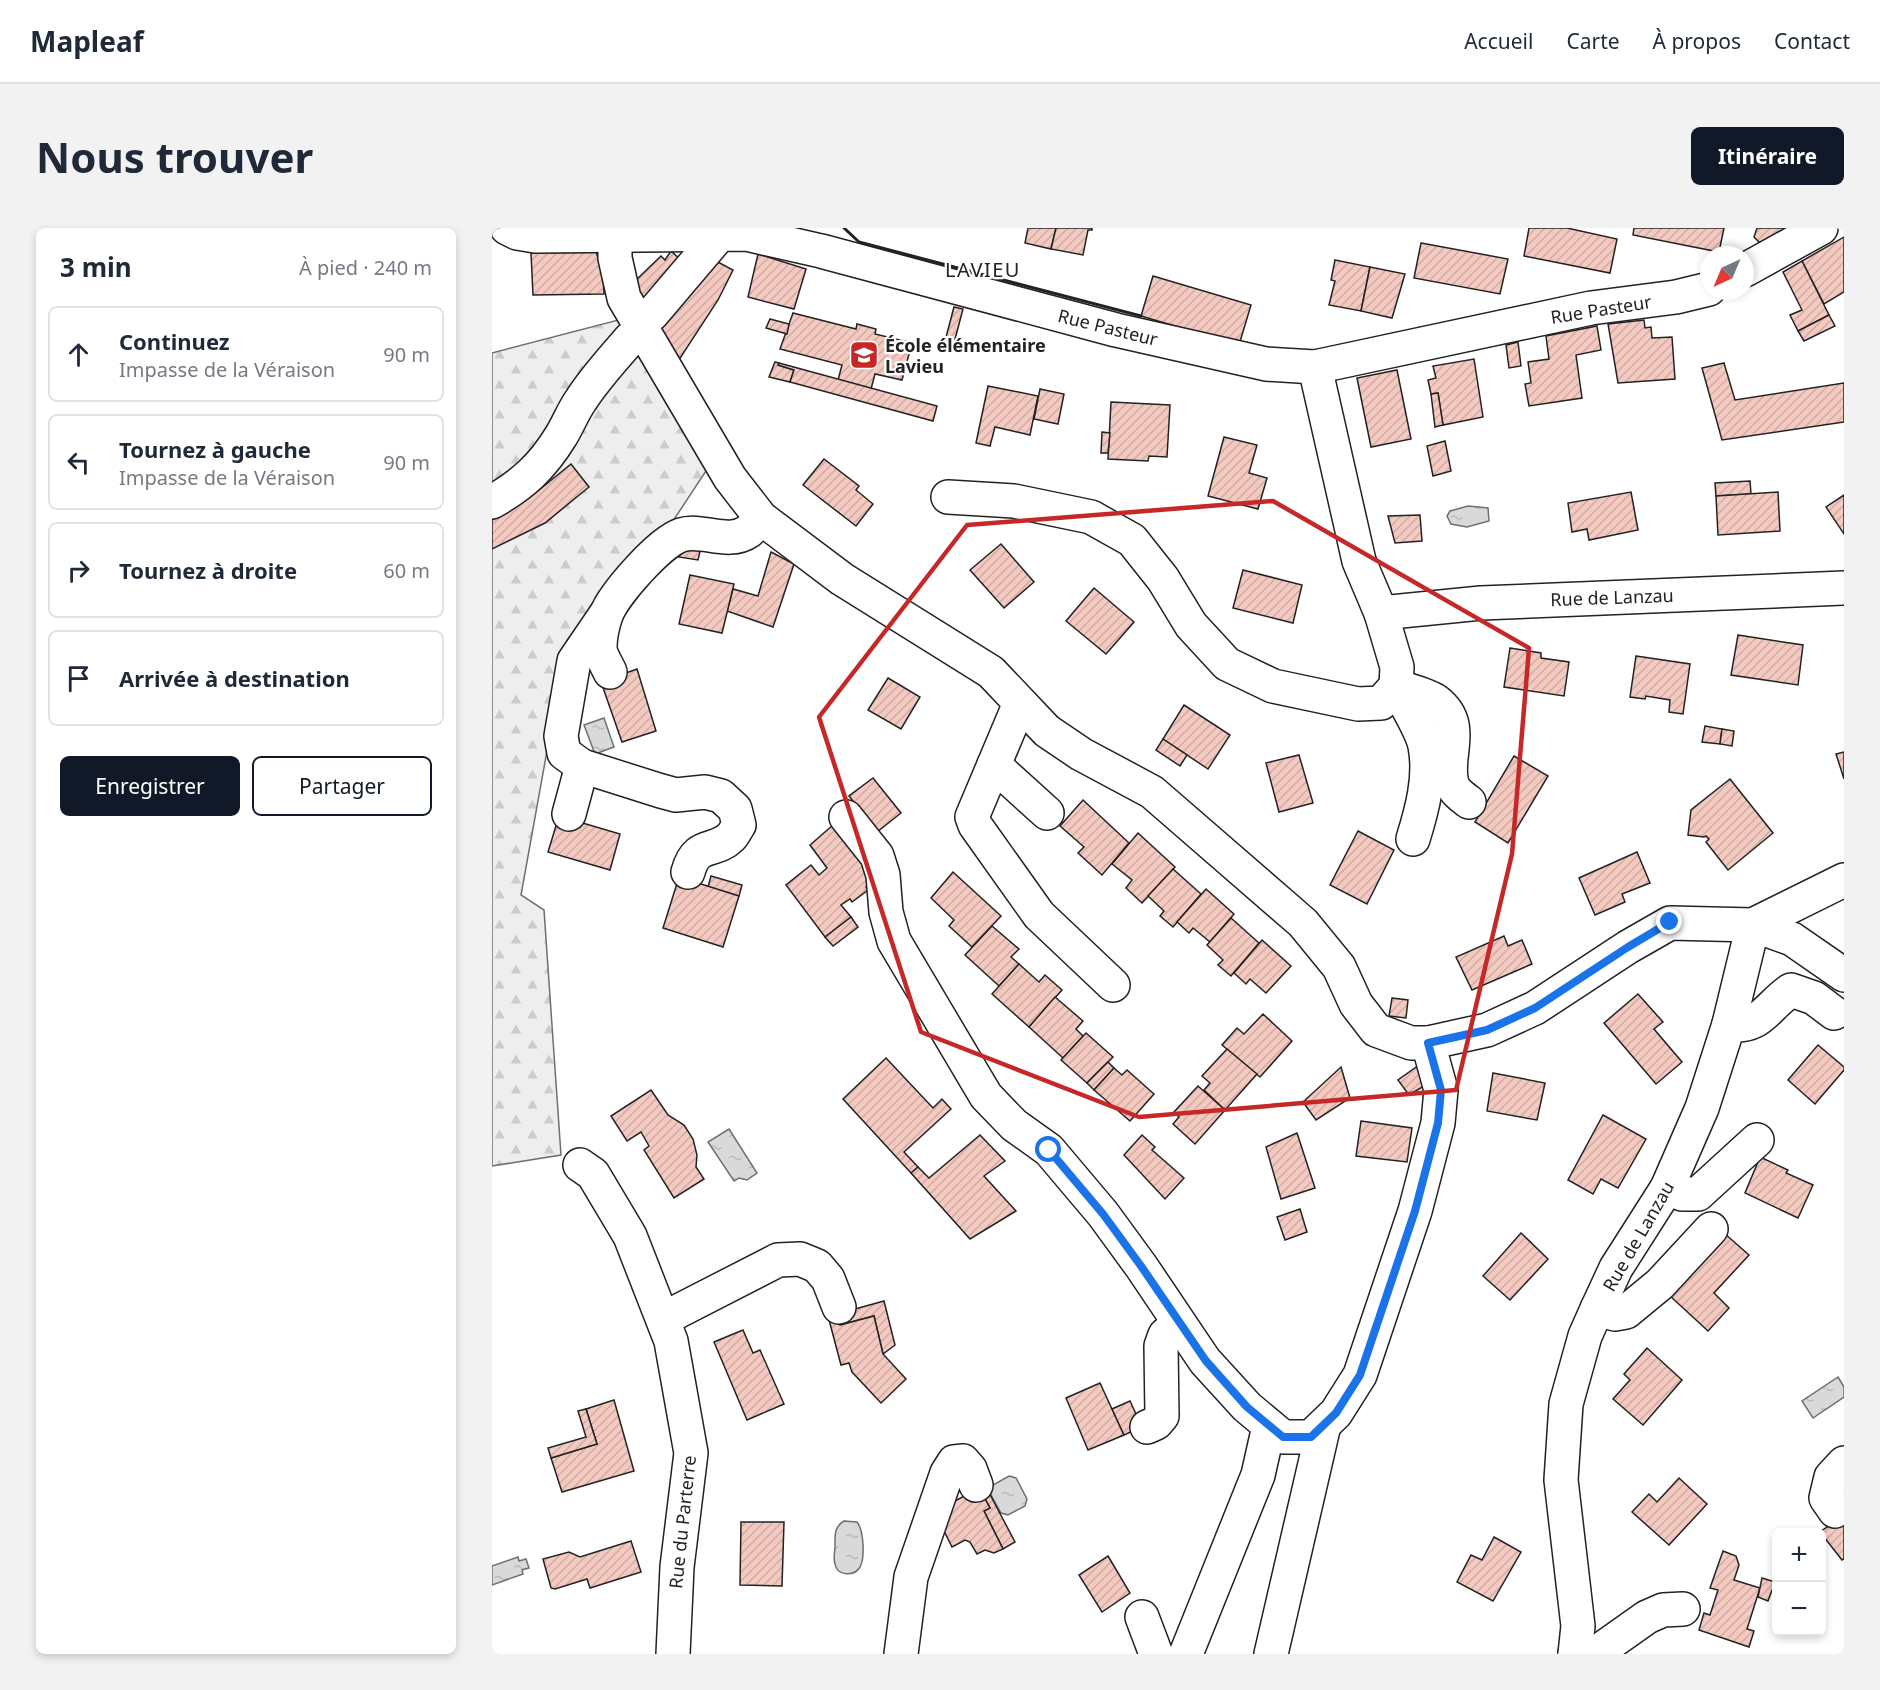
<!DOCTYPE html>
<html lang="fr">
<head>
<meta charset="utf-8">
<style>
	:root { --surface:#fff; --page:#f2f2f3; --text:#1f2937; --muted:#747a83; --line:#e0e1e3; --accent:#111827 }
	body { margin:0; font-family:"Noto Sans",sans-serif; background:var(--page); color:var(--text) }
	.controls { position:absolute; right:18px; bottom:18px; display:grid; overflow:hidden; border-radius:9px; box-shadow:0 3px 9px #0003 }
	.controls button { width:54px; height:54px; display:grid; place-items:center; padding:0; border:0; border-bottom:2px solid var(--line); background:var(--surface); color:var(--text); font:30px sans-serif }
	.compass { position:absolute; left:1208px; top:18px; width:54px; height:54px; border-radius:50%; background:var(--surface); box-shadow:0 3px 9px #0003; rotate:224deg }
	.stop { position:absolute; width:18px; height:18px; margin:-14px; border:4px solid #1a73e8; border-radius:50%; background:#fff }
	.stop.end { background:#1a73e8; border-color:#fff; box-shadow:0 2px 6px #0008 }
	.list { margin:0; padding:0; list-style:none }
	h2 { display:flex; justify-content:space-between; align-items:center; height:78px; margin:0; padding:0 24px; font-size:26px }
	h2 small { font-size:20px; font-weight:400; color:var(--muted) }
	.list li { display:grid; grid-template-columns:39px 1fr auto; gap:18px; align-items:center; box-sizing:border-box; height:96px; margin:0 12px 12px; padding:0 12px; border:2px solid var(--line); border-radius:9px }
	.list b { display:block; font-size:22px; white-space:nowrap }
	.list p { margin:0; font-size:20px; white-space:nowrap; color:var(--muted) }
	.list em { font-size:20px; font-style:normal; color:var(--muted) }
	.actions { display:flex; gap:12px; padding:18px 24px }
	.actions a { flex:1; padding:14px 0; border:2px solid var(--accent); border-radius:9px; text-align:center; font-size:21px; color:var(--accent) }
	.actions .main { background:var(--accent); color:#fff }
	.icon { flex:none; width:33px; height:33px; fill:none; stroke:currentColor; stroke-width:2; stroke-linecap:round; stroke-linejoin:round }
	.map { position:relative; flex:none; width:1352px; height:1426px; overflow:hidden; border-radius:9px }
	header { display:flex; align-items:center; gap:36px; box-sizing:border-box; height:84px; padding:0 30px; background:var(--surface); border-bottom:2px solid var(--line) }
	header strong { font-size:28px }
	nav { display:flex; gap:33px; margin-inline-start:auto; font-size:21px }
	.intro { display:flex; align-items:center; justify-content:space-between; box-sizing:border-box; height:144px; padding:0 36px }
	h1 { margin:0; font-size:42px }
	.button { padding:15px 27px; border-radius:9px; background:var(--accent); color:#fff; font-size:21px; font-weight:700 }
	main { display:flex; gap:36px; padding:0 36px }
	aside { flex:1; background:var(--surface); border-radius:9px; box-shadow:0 3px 9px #0003 }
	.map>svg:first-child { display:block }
	.forest { fill:url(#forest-firs); stroke:#6f6f6f; stroke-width:1.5 }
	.water { fill:url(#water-ripples); stroke:#6f6f6f; stroke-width:1.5 }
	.building { fill:url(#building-hatch); stroke:#222; stroke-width:1.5 }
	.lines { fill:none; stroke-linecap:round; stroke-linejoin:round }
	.minor-casing { stroke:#222; stroke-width:36 }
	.minor { stroke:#fff; stroke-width:33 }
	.wall { stroke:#222; stroke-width:3 }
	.route { stroke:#1a73e8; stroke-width:8 }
	.marked { fill:none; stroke:#c62828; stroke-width:4.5; stroke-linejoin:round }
	.labels { text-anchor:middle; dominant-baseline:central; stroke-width:4.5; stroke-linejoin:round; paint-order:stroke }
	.street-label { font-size:18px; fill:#222; stroke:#fff }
	.poi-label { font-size:18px; font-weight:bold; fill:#222; stroke:#fff; text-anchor:start }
	.neighbourhood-label { font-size:20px; letter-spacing:1.5px; fill:#222; stroke:#fff }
</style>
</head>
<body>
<header>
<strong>Mapleaf</strong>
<nav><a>Accueil</a><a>Carte</a><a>À propos</a><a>Contact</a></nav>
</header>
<div class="intro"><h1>Nous trouver</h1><a class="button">Itinéraire</a></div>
<main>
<aside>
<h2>3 min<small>À pied · 240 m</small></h2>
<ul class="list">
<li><svg class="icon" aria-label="ahead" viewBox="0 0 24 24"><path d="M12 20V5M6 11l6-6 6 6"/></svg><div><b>Continuez</b><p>Impasse de la Véraison</p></div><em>90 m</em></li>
<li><svg class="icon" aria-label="left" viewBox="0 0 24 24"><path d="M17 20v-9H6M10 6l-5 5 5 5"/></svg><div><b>Tournez à gauche</b><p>Impasse de la Véraison</p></div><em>90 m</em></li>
<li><svg class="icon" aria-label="right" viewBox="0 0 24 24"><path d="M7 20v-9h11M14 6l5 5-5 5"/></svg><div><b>Tournez à droite</b></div><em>60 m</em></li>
<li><svg class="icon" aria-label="arrive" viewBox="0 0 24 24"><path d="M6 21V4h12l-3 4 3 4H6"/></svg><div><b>Arrivée à destination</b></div></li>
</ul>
<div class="actions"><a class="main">Enregistrer</a><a>Partager</a></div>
</aside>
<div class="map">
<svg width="1352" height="1426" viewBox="0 0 1352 1426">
	<defs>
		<pattern id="forest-firs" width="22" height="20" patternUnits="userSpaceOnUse" patternTransform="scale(1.5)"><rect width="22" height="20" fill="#eee"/><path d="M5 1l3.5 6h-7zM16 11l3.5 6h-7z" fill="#ccc"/></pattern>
		<pattern id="water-ripples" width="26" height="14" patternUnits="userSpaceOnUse" patternTransform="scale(1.5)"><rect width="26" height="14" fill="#d9d9d9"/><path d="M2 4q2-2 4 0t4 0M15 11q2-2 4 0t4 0" fill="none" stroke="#bababa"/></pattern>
		<pattern id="building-hatch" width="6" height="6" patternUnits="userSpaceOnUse" patternTransform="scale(1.5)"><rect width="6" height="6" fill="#f3c9c0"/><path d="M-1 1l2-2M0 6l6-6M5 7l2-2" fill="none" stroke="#d0aca5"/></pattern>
	</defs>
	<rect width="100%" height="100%" fill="#fff"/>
	<path class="forest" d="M130,91l86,149 -41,62 -100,110 -46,255 23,15 17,245 -69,11v-813z"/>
	<g class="water">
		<path d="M976,278l20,2 1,13 -22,6 -16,-3 -4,-8 3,-5z"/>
		<path d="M112,490l10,29 -19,7 -11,-29z"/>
		<path d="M237,901l28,44 -10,7 -8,-2 -5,3 -26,-39z"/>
		<path d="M1346,1149l6,10v10l-31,21 -11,-17z"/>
		<path d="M517,1248l7,2 11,21 -2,7 -17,9 -7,-2 -11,-20 3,-8z"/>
		<path d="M352,1293l13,1c7,9 8,36 3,45 -6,10 -23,9 -25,-3 -2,-5 0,-13 0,-18 0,-11 -1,-19 9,-25z"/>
		<path d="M26,1329l1,4 7,-2 3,9 -7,2 1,4 -31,11v-19z"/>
	</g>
	<g class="building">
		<path d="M536,0h28l-5,21 -26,-6z"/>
		<path d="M564,0h36v2h-4l-5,25 -32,-6z"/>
		<path d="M1037,0h38l50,11 -7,34 -86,-17z"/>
		<path d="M1142,0h90l-5,24 -86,-17z"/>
		<path d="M1265,0h29l-26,15 -6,-6z"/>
		<path d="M1352,9v55l-20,12 -22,-43z"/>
		<path d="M929,15l87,16 -8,35 -86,-16z"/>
		<path d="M179,23l12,11 -43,52 -7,-31 28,-27 4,4z"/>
		<path d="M104,24l7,20 1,22 -71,1 -2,-42z"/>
		<path d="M266,26l48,15 -12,40 -46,-12z"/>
		<path d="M843,32l35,7 -9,44 -32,-6 6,-24 -4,-1z"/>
		<path d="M224,33l17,9 -15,30 -43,66 -23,-35z"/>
		<path d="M1310,33l27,54 -31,16 -8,-16 12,-5 -19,-38z"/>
		<path d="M878,39l35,7 -13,44 -31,-7z"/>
		<path d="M661,48l98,29 -12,40 -98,-29z"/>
		<path d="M462,79l9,2 -9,34 -9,-2z"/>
		<path d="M301,85l63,16 1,-5 19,5 -1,5 37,9 -10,37 -27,-6 -4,15 -33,-9 4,-15 -62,-16z"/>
		<path d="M1337,87l6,11 -31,15 -6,-10z"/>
		<path d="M278,91l19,5 -2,10 -21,-6z"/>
		<path d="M1152,92l1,8 6,-1 1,11 20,-1 3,42 -57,4 -10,-59z"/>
		<path d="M1105,98l4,24 -25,5 6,43 -53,8 -4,-22 6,-1 -3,-21 21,-3 -3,-23z"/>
		<path d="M1026,114l3,24 -12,2 -3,-23z"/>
		<path d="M982,131l9,58 -40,8 -5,-32 -7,1 -3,-14 8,-2 -3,-12z"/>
		<path d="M283,134l4,1 -1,2 16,5 -4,12 -21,-5z"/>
		<path d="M287,135l158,43 -4,15 -143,-39 4,-12 -16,-5z"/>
		<path d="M1232,135l11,37 109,-17v39l-122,18 -20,-72z"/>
		<path d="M905,142l14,69 -40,8 -14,-69z"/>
		<path d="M496,158l50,10 -8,39 -35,-8 -5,19 -14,-3z"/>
		<path d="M548,161l24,5 -6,30 -24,-5z"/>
		<path d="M946,165l5,32 -8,2 -4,-33z"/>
		<path d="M619,174l59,3 -3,52 -18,-1 -1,5 -40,-2z"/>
		<path d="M610,204l8,1 -2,20h-7z"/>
		<path d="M732,209l33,8 -8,28 18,5 -9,31 -50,-13z"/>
		<path d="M953,213l6,30 -18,5 -6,-30z"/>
		<path d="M332,231l35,27 -3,4 17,14 -17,22 -53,-41z"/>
		<path d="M79,236l18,23 -44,36 -53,26v-29l36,-21z"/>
		<path d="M1258,253l1,13 -35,2 -1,-13z"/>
		<path d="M1139,264l7,38 -49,10 -2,-11 -15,3 -4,-29z"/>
		<path d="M1286,264l2,39 -62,4 -2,-39z"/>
		<path d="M1352,267v39l-18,-27z"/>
		<path d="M928,287l2,26 -27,2 -7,-27z"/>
		<path d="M509,316l33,38 -30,26 -34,-38z"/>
		<path d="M190,318l19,1 -3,13 -19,-3z"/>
		<path d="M279,324l23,12 -21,63 -46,-16 6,-22 25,7z"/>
		<path d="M751,342l59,15 -9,38 -60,-15z"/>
		<path d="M198,347l44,9 -12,49 -43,-9z"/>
		<path d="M602,360l40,34 -28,32 -40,-33z"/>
		<path d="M1246,407l65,10 -5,40 -67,-10z"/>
		<path d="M1018,420l31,5v5l28,4 -5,34 -60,-9z"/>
		<path d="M1144,428l54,8 -7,50 -14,-2 1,-12 -24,-4 -1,3 -15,-2z"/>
		<path d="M145,441l19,62 -34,11 -21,-60z"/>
		<path d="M396,450l32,19 -19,32 -33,-19z"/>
		<path d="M692,477l46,30 -22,34 -45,-30z"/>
		<path d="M1213,498l17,3 -2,15 -18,-2z"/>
		<path d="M1230,501l12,2 -2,15 -12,-2z"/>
		<path d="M671,511l24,16 -7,11 -24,-16z"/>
		<path d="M1352,524v27l-8,-25z"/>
		<path d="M807,527l14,48 -34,9 -13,-49z"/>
		<path d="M1022,528l34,20 -40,67 -33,-21z"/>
		<path d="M381,550l28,35 -24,19 -28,-36z"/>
		<path d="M1238,551l43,54 -45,37 -22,-28 3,-3 -3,-3 -2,1 -16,-2 3,-25z"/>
		<path d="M591,572l46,43 -27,32 -24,-22 6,-6 -24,-21z"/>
		<path d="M67,588l61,18 -10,36 -62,-18z"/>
		<path d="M341,597l42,54 -9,8 2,3 -16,12 -2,-3 -9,6 10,12 -26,20 -39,-52 25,-20 8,10 8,-7 -17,-23z"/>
		<path d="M866,603l36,19 -27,54 -37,-19z"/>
		<path d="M646,605l37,34 -33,36 -16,-15 6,-8 -20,-16z"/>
		<path d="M1145,624l13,31 -28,11 3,8 -30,13 -16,-37z"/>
		<path d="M681,641l28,25 -28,33 -13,-11 4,-5 -16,-15z"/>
		<path d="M461,644l48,44 -29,31 -23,-21 5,-6 -23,-22z"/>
		<path d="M219,648l31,9 -3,11 -31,-9z"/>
		<path d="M187,649l60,19 -16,51 -60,-19z"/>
		<path d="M714,661l28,25 -24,28 -17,-14 -4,5 -12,-11z"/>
		<path d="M359,689l7,10 -25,19 -8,-9z"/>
		<path d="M739,690l28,25 -28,33 -13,-11 5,-5 -16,-15z"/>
		<path d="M500,698l27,23 -8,8 8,7 -20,22 -34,-31z"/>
		<path d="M1012,708l4,10 14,-6 10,24 -60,26 -16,-33z"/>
		<path d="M770,712l29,26 -25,27 -16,-14 -4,5 -12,-11z"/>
		<path d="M527,736l20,18 6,-7 17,15 -33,37 -37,-33z"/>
		<path d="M1146,766l25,28 -9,7 28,33 -26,22 -52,-61z"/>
		<path d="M563,769l28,24 -7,8 7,7 -20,22 -34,-31z"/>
		<path d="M900,770l16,2 -2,18 -17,-2z"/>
		<path d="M771,786l29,27 -32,36 -38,-32 15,-17 7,6z"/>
		<path d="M594,805l27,24 -26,26 -26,-23z"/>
		<path d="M1326,817l26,22v3l-29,34 -27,-24z"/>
		<path d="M735,821l30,25 -32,36 -21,-20 6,-7 -8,-7z"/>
		<path d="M394,830l47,50 9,-9 9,10 -47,43 14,15 -7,6 -68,-74z"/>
		<path d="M616,834l6,6 -20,22 -7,-7z"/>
		<path d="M927,837l10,18 -20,12 -11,-15z"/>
		<path d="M849,839l9,31 -34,22 -13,-18z"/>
		<path d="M622,840l8,7 5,-5 27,24 -24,27 -36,-31z"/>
		<path d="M1001,845l52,10 -8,37 -50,-9z"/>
		<path d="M706,858l27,24 -30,34 -22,-20 6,-7 -5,-5z"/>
		<path d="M159,862l17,25 16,10 9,14 4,16 -1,12 8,12 -30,19 -30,-48 5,-4 -8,-14 -14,9 -16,-25z"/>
		<path d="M1111,887l43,24 -28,49 -17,-9 -8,15 -25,-14z"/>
		<path d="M869,893l51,7 -5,34 -51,-6z"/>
		<path d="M805,905l18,55 -34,11 -15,-52z"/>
		<path d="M488,907l25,26 -21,15 32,35 -46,28 -59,-66 7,-6 11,11z"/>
		<path d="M650,907l13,12 -3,3 32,28 -19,21 -41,-44z"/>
		<path d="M1268,929l28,13 -2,3 27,12 -15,33 -53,-25z"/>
		<path d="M808,981l7,23 -22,8 -8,-23z"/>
		<path d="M1029,1005l27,26 -38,41 -27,-24z"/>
		<path d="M1232,1005l25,22 -35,38 15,15 -21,23 -39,-36z"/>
		<path d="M392,1073l11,44 -12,9 -9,-38 -34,9 -3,-11z"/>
		<path d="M345,1086l3,11 34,-9 9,38 23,25 -25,24 -29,-31 -3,-9 -8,2 -13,-49z"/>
		<path d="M251,1102l10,23 7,-3 24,54 -37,16 -33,-78z"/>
		<path d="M1155,1120l35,32 -39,45 -30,-26 17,-19 -6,-6z"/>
		<path d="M608,1155l24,52 -36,15 -22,-52z"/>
		<path d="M122,1172l20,71 -72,21 -11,-34 46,-14 -11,-35z"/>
		<path d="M638,1173l12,26 -18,8 -12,-26z"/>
		<path d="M94,1181l11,35 -46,14 -3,-10 38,-11 -8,-26z"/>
		<path d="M1187,1250l28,26 -38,41 -37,-33 17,-18 8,8z"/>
		<path d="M493,1257l30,57 -12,7 -19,-38 6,-3 -11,-20z"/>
		<path d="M487,1260l11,20 -6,3 19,38 -9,4 -9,-3 -8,4 -7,-12 -5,-2 -13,7 -15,-30 3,-8z"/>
		<path d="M1352,1287v44l-2,1 -22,-28z"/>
		<path d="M249,1294h43l-2,64 -42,-1z"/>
		<path d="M1002,1309l27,15 -28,49 -36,-19 14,-27 11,5z"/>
		<path d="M139,1313l10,31 -51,16 -3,-9 -32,10 -4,-1 -8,-29 26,-7 11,5z"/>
		<path d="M1231,1323l13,5 3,9 -5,15 26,8 -13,41 7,2 -5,16 -50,-17 5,-17 6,2 8,-25 -8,-2z"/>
		<path d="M616,1328l22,37 -28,19 -23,-37z"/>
		<path d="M1270,1350l13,4 -7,19 -10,-4z"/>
	</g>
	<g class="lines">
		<g class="minor-casing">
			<g id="minor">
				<path d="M15,0l10,5 18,3 211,-2 75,17 295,79 150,34 49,3 276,-59 85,-11 33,-8"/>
				<path d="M123,6v24l9,40 106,180 31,40 81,61 149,93 56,59 34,23 71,38 151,131 36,44 17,37 20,26 35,13h17l59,-13 48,-22 93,-61 42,-24 83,2 39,14 52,36"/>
				<path d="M1253,42l76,-42"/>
				<path d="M160,86l68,-80"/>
				<path d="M823,139l44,194 22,52 100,-10 363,-15"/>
				<path d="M456,269l66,4 77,16 41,23 31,39 28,46 36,39 46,22 85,18 23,-1 15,-17 1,-19 -16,-54"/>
				<path d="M0,274c31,-18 50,-35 69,-66 7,-11 12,-25 20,-36 14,-22 32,-41 49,-61"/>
				<path d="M114,386l-32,47 -13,75 3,17 18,13 79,25 15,4 29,-3 16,4 14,13 4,16c-3,4 -5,9 -8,12 -17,17 -34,3 -43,35"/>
				<path d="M118,444c-3,-7 -10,-17 -10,-25 0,-9 3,-23 6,-32 8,-21 53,-72 75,-80 22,-7 47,11 68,-4 4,-4 8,-9 12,-13"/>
				<path d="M904,458c8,16 26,44 29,60 6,31 -3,64 -12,93"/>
				<path d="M904,458c11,4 32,9 40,15 33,25 6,58 17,85 2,6 11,12 16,16"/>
				<path d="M528,475l-48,114 3,8 64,90 74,70"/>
				<path d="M502,537l53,48"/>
				<path d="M77,586l13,-48"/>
				<path d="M354,589l31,39 6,19 3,37 8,29 92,155 28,29 35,25 54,64 38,52 64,95 42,46 36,30h28l25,-24 24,-38 55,-164 23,-88 3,-33 -13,-47"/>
				<path d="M1237,796c31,6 38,-18 62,-34l23,8 20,15"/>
				<path d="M88,937l13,9 37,62 41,105 20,112 -14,114 -4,87"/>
				<path d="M1175,960l15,6h16l59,-54"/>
				<path d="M1105,1081l18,5 11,-2 34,-28 51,-55"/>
				<path d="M171,1091l115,-59 22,-1 17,7 11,13 11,28"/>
				<path d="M655,1199l9,-4 6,-7 -1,-70 4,-11 14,-11"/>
				<path d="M1343,1283l-9,-13 5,-21 13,-14"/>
				<path d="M650,1389l14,37"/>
				<path d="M409,1426l10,-77 36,-104 7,-11 9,-1 7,8 6,16"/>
				<path d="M694,1426l72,-179 11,-49"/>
				<path d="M779,1426l53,-229"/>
				<path d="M1083,1426l3,-28 -17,-146 5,-76 19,-68 12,-27 19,-41 51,-80 35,-80 27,-84 24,-99 91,-45"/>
				<path d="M1083,1426l24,-3 48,-34 16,-7 20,-1"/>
			</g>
		</g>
		<use href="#minor" class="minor"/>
		<path class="wall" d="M352,0l15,14 282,74"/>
	</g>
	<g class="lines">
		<path class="route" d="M557,922l54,64 38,52 65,95 41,46 36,30h28l25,-24 24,-38 55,-164 23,-88 3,-33 -13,-47 59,-13 48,-22 93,-61 42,-25"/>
	</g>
	<path class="marked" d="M781,273l256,147 -17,206 -56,236 -317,27 -218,-85 -102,-315 148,-192z"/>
	<defs>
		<g id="school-square" transform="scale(1.5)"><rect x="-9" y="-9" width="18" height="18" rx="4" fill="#c62828" stroke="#fff"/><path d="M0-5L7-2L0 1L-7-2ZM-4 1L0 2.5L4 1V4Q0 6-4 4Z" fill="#fff"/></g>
	</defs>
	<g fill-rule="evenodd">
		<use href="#school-square" x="372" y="127"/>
	</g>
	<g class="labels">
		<g class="street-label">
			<text transform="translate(1109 81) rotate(-9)">Rue Pasteur</text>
			<text transform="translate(616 99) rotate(14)">Rue Pasteur</text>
			<text transform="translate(1120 369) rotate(-2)">Rue de Lanzau</text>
			<text transform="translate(1146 1008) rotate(-60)">Rue de Lanzau</text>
			<text transform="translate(190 1294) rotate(-84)">Rue du Parterre</text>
		</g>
		<g class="poi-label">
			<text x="393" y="117">École élémentaire<tspan x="393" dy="21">Lavieu</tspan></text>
		</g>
		<g class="neighbourhood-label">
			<text x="491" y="41">LAVIEU</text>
		</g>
	</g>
</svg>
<div class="controls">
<button>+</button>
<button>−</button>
</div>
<svg class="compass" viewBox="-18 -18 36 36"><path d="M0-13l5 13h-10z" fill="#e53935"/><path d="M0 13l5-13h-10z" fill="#747a83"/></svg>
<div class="stop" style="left:557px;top:922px"></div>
<div class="stop end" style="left:1178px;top:694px"></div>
</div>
</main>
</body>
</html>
